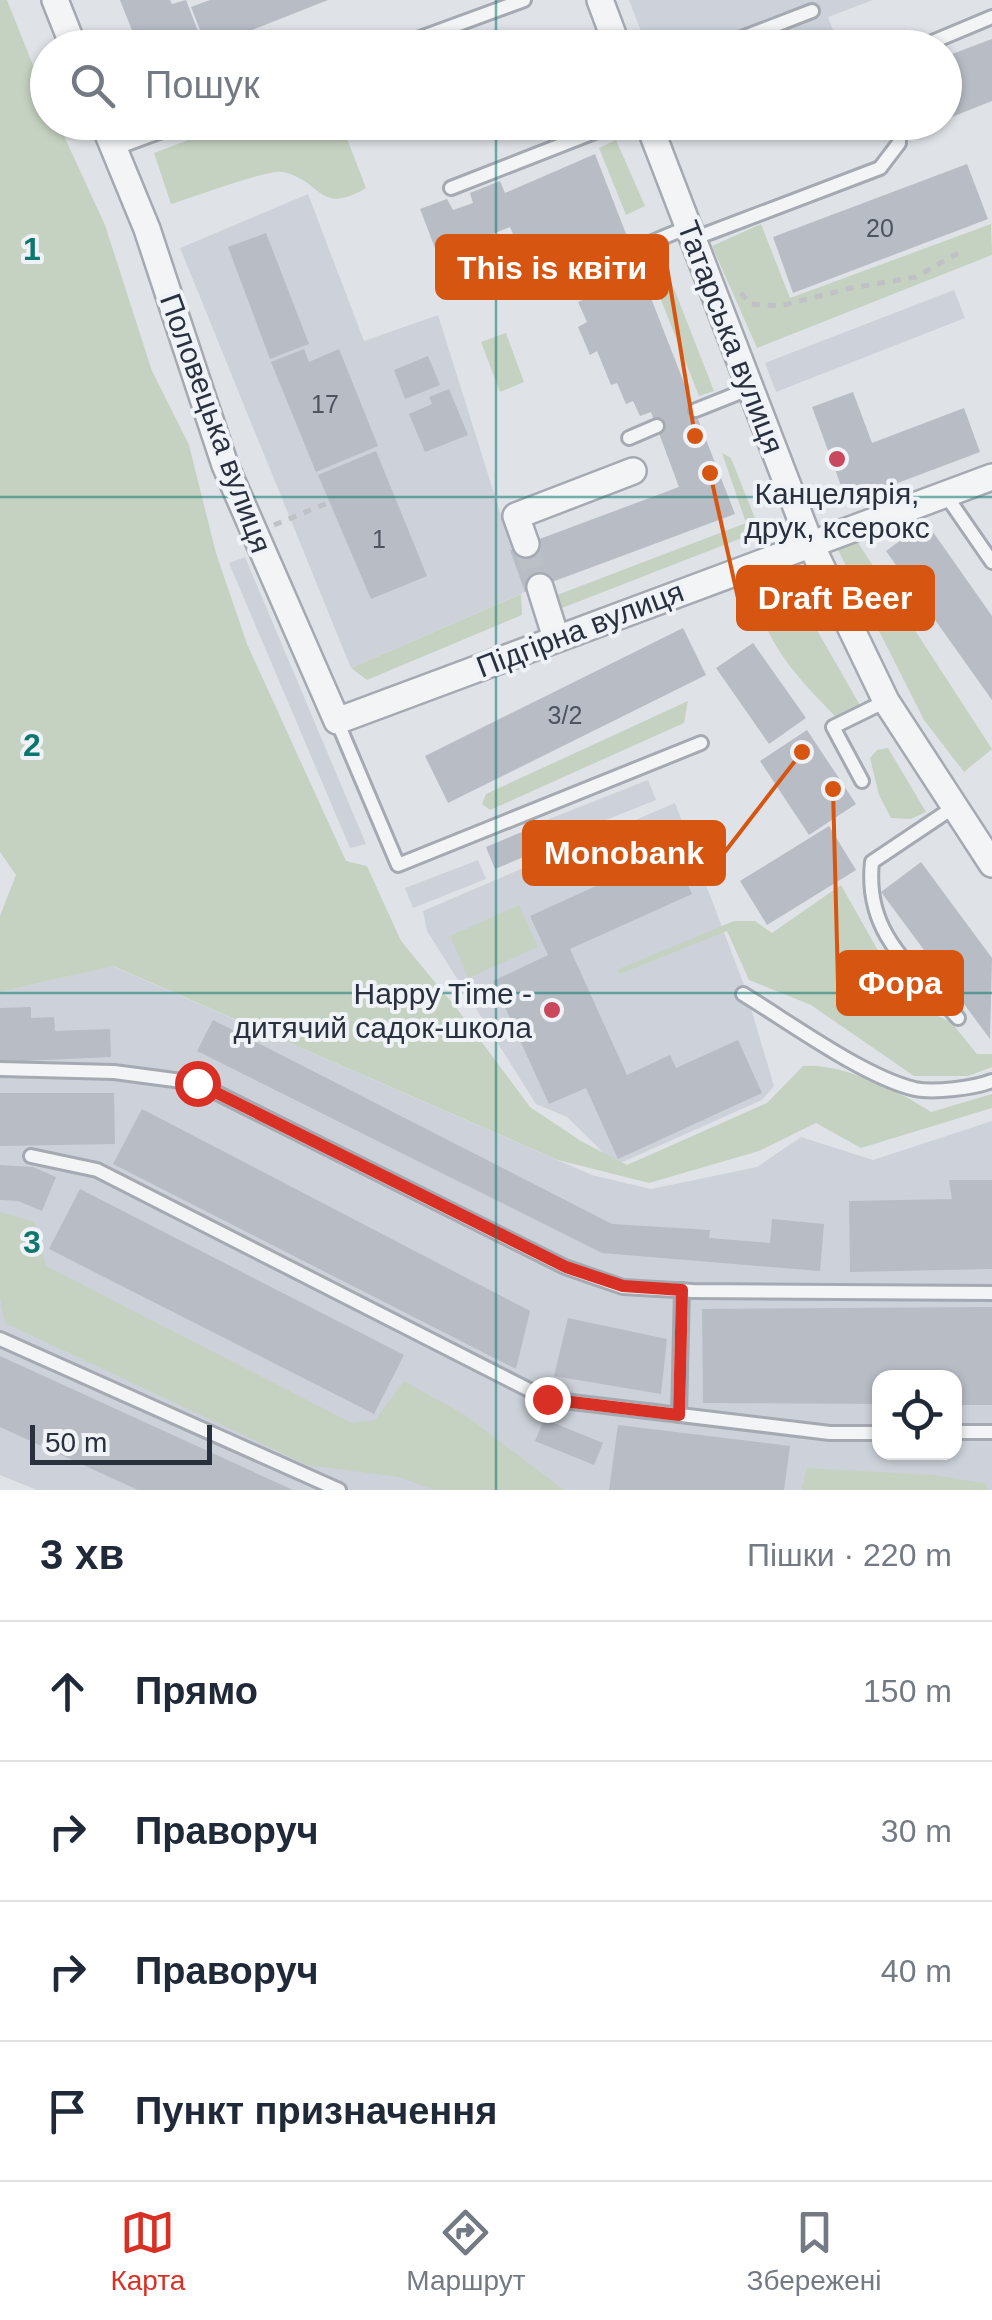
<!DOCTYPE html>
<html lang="uk">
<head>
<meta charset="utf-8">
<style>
	:root { --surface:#fff; --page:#f6f6f7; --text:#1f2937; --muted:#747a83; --line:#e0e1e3; --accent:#d93025 }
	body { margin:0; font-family:Arial,sans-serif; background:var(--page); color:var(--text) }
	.controls { position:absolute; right:30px; bottom:30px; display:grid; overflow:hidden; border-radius:20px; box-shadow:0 2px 8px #0004 }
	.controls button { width:90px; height:90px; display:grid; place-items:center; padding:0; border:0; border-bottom:2px solid var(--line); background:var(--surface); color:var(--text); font:50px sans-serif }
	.scale { position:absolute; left:30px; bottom:25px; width:182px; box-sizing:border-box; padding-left:10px; border:5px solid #29313f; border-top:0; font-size:28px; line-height:35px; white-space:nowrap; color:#29313f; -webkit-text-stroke:8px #eff2f6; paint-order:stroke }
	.stop { position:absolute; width:30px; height:30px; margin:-22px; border:8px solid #d93025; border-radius:50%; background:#fff }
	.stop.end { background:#d93025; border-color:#fff; box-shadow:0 2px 10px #0008 }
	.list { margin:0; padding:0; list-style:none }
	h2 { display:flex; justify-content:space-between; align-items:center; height:130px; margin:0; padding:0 40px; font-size:42px }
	h2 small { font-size:32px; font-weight:400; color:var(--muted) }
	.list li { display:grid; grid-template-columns:65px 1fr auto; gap:30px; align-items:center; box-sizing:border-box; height:140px; padding:0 40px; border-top:2px solid var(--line) }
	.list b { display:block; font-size:38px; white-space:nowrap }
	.list em { font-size:32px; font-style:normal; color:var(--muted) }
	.icon { flex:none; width:55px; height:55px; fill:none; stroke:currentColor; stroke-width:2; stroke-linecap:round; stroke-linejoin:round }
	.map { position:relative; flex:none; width:992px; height:1490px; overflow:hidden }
	.search { position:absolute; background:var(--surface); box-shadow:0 2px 8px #0004; left:30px; right:30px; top:30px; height:110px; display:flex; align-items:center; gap:25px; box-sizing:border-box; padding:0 35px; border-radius:55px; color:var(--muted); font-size:38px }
	.sheet { height:690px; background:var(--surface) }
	nav { display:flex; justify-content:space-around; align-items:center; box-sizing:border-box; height:140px; border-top:2px solid var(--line); background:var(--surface); font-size:28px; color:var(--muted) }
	nav a { display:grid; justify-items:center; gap:5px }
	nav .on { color:var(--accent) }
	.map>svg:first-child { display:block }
	.built { fill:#cdd2da; fill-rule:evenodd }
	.green { fill:#c5d2c1 }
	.building { fill:#b7bcc5 }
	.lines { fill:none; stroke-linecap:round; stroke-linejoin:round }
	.street-tunnel { stroke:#bbbfc6; stroke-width:25; stroke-dasharray:25 12; stroke-linecap:butt }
	.lane-casing { stroke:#a5aab2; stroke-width:18 }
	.street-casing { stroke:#a5aab2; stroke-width:30 }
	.path { stroke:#bec1c6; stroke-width:5; stroke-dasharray:8 8; stroke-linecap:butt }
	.lane { stroke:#f2f4f6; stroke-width:12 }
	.street { stroke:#f2f4f6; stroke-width:25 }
	.route { stroke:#d93025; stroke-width:12 }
	.grid { fill:none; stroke:#0f766e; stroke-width:2.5; stroke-opacity:0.55 }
	.poi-dot { fill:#ca485d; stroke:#eff2f6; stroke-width:4 }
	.labels { text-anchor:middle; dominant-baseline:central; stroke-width:8; stroke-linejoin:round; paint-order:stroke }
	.number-label { font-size:25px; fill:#4c5460 }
	.street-label { font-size:30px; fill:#29313f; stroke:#eff2f6 }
	.poi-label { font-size:30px; fill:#29313f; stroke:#eff2f6 }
	.grid-label { font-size:32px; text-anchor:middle; font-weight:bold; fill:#0f766e; stroke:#eff2f6; stroke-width:8; stroke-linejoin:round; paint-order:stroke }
	.leader { fill:none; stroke:#d55511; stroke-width:4 }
	.callout-dot { fill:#d55511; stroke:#eff2f6; stroke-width:4 }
	.callout { fill:#d55511; stroke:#d55511; stroke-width:4 }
	.callout-label { font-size:32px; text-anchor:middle; font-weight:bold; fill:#fff }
</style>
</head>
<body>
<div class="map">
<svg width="992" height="1490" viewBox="0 0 992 1490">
	<rect width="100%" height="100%" fill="#dfe3e8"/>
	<g class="built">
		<path d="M629,0h244l-45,17 12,31 -193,-1z"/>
		<path d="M308,194l56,147 74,-26 87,277 -174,76 -171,-420z"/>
		<path d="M954,290l11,28 -189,74 -11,-29z"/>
		<path d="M245,557l121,287 -16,4 -121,-285z"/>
		<path d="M648,780l8,20 -108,43 -9,-20z"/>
		<path d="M675,803l69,182 30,101 -12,14 -146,65 -49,-48 -31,-13 -109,-173 -4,-20z"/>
		<path d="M478,860l8,19 -73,29 -8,-20z"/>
		<path d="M112,966l480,209 59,14 106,-22 44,-30 72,23 119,-39v369h-955l-37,-15v-483zM880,1378h74v74h-74z"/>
	</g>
	<g class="green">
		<path d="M0,0h7l40,100 1,22 10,1 47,102 47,146 37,74 27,108 31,91 99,217 21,5 34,75 57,69 72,97 51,34 46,24 140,-62 36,-37c37,-4 97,25 128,46l61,-18v14l-131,40 -45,-25 -57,28 -110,32 -91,-23 -445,-194 -113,26v-76l16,-41 -16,-23z"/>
		<path d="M236,122l105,1 25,65c-48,28 -43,-7 -83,-16 -15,-3 -92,26 -112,32l-17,-51z"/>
		<path d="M616,140l29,66 -19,9 -27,-67z"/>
		<path d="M761,224l29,74 201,-74 1,31 -235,93 -45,-102z"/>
		<path d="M662,258l52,133 -15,5 -53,-134z"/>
		<path d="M506,333l18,49 -24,10 -19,-50z"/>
		<path d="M722,453l9,5 29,73 -198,77 -5,-13 189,-72z"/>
		<path d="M855,538l137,211 -28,23 -40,-52 -89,-176z"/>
		<path d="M786,576l79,138 -26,6c-43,-43 -69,-71 -88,-131z"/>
		<path d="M521,594l1,21 -155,65 -16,-12z"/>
		<path d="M688,701l-4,22 -194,87 -8,-6 4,-10z"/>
		<path d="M888,748l38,64 -15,7 -20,-1 -12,-23 -9,-37 7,-8z"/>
		<path d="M841,885l66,117 44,20 26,32h15v13l-24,9h-54l-103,-71 -62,-25 -22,-49 -107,43 -4,-4 118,-49h21l17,12z"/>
		<path d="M519,905l19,42 -70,31 -18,-42z"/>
		<path d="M0,1212l35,10 11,44 306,157 23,-3 29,-39 61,34 99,75h-130l-36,-13 -91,-12 -302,-142 -5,-26z"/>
		<path d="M807,1468l127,7 50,8 5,7h-188z"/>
	</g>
	<g class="building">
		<path d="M120,0h50l2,4 14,-4 12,31 -39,17h-20z"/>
		<path d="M210,0h118l-121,48 -16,-41z"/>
		<path d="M992,39v62l-48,19v-63z"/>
		<path d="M595,154l140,360 -210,78 -15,-42 169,-63 -28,-75 -11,4 -7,-15 -7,3 -9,-21 -6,2 -14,-34 -7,4 -12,-28 9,-5 -9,-20 14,-6 -21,-47 -18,8 -6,-14 -13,5 -5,-12 -13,5 -6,-14 -72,29 -18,-47 27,-10 6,11 20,-7 -3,-10 30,-12 5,12z"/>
		<path d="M967,164l21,55 -195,74 -20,-56z"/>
		<path d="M266,233l43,111 -39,15 -42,-112z"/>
		<path d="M304,349l5,13 30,-13 39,97 -62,26 -45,-110z"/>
		<path d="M428,356l12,29 -35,14 -11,-29z"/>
		<path d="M449,389l19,46 -43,17 -16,-38 23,-10 -3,-7z"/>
		<path d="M853,392l19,51 92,-35 16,44 -133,50 -35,-95z"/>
		<path d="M376,451l51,125 -56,23 -53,-124z"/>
		<path d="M926,522l66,94v84l-106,-149z"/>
		<path d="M683,628l23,47 -258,128 -23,-47z"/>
		<path d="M753,643l53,75 -37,26 -53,-76z"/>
		<path d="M807,730l49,74 -47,31 -49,-74z"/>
		<path d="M829,826l27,44 -89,55 -27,-44z"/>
		<path d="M529,829l9,22 -43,18 -9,-22z"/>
		<path d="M673,851l19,43 -122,55 57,126 43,-20 6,13 62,-28 24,53 -144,66 -32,-71 -37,16 -56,-123 55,-26 -18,-39z"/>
		<path d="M921,862l71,96 -2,81 -109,-147z"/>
		<path d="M31,1007v11l23,-1 1,14 55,-2 1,28 -111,5v-54z"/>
		<path d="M213,1020l399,204 98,6 -1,8 61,5 2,-24 52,5 -4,47 -218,-18 -405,-202z"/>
		<path d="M0,1093h114l1,51 -115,2z"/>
		<path d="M142,1109l388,202 -14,58 -403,-205z"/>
		<path d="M0,1165l33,2 23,10 -14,34 -24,-10 -18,-1z"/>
		<path d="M949,1180h43v89l-142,3 -1,-71 103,-2z"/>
		<path d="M80,1189l324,166 -30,59 -325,-165z"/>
		<path d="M992,1307v98h-38v-27h-74v26l-177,-1 -1,-94z"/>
		<path d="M568,1318l99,21 -6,55 -107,-18z"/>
		<path d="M0,1356l293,134h-155l-138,-63z"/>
		<path d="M544,1419l59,24 -9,22 -59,-24z"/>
		<path d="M618,1425l172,21 -6,44h-175z"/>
	</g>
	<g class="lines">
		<path class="street-tunnel" d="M526,544l14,43"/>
		<g class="lane-casing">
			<g id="lane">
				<path d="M393,48l131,-48"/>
				<path d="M716,48l96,-37"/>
				<path d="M918,48l74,-31"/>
				<path d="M113,149l73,-27"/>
				<path d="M451,188l169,-66"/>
				<path d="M693,239l187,-71 19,-25v-21"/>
				<path d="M633,250l55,-23"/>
				<path d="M556,281l25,-10"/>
				<path d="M696,410l55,-22"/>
				<path d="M629,438l28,-12"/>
				<path d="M945,494l47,68"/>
				<path d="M337,721l61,144 303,-122"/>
				<path d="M862,781l-29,-54 53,-26"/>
				<path d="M954,807l-82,55c-8,73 41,106 86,156"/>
				<path d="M743,994c46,28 121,83 172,95 19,4 59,-1 77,-8"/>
				<path d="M0,1069l114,3 83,11 368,184 58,20 70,4 299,2"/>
				<path d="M31,1156l66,14 450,229 283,34h50"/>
				<path d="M0,1339l339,151"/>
				<path d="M679,1415l3,-125"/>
				<path d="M954,1432h38"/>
			</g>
		</g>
		<g class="street-casing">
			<g id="street">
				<path d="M55,0l19,48"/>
				<path d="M600,0l18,48"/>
				<path d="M103,122l44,107 78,236 112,256 655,-244"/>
				<path d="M648,122l162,421 76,158 106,163"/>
				<path d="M526,544l-10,-28 117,-45"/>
				<path d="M540,587l16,51"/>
			</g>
		</g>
		<g class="path">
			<path d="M741,293l9,11 30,2 71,-18 65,-11 42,-24"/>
			<path d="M274,525l56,-23"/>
		</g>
		<use href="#lane" class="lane"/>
		<use href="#street" class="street"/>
	</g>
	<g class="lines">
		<path class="route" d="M197,1083l369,184 57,19 59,4 -3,125 -132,-16"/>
	</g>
	<path class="grid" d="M496,0v48M496,122v1368M0,497h992M0,993h992"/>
	<g class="poi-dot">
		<circle cx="837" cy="459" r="10"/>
		<circle cx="552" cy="1010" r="10"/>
	</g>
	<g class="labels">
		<g class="number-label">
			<text x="880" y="228">20</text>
			<text x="325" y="404">17</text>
			<text x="379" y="539">1</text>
			<text x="565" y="715">3/2</text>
		</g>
		<g class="street-label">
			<text transform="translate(731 337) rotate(69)">Татарська вулиця</text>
			<text transform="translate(216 423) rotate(70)">Половецька вулиця</text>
			<text transform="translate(580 629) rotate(-21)">Підгірна вулиця</text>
		</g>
		<g class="poi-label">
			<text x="837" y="493">Канцелярія,<tspan x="837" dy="34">друк, ксерокс</tspan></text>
			<text x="532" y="993" text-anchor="end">Happy Time -<tspan x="532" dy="34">дитячий садок-школа</tspan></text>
		</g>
	</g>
	<g class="grid-label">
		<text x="32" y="260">1</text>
		<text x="32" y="756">2</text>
		<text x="32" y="1253">3</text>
	</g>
	<path class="leader" d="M695 436L667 267M710 473L738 598M802 752L724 853M833 789L838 983"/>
	<g class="callout-dot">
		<circle cx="695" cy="436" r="10"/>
		<circle cx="710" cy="473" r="10"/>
		<circle cx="802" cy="752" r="10"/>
		<circle cx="833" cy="789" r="10"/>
	</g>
	<g class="callout">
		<rect x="437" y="236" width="230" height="62" rx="10"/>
		<rect x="738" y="567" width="195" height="62" rx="10"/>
		<rect x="524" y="822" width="200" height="62" rx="10"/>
		<rect x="838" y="952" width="124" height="62" rx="10"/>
	</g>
	<g class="callout-label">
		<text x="552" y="279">This is квіти</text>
		<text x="835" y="609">Draft Beer</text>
		<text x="624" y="864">Monobank</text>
		<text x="900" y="994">Фора</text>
	</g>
</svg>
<div class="controls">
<button><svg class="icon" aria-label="locate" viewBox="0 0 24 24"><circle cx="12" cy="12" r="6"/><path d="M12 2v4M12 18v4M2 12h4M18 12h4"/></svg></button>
</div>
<div class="scale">50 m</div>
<div class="stop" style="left:197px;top:1083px"></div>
<div class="stop end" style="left:547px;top:1399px"></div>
<div class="search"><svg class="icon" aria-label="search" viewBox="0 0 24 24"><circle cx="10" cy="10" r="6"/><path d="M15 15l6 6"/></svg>Пошук</div>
</div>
<section class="sheet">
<h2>3 хв<small>Пішки · 220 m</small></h2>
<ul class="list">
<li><svg class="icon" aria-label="ahead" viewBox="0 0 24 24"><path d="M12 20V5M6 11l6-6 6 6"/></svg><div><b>Прямо</b></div><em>150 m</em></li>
<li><svg class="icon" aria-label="right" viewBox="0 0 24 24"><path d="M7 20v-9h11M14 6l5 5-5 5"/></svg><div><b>Праворуч</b></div><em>30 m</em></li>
<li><svg class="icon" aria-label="right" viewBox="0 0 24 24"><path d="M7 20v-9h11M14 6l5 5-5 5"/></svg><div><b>Праворуч</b></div><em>40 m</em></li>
<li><svg class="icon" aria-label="arrive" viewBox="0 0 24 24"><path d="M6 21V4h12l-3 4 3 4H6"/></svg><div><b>Пункт призначення</b></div></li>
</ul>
</section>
<nav>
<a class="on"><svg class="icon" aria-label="map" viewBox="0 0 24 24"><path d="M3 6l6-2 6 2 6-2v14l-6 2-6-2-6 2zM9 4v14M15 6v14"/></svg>Карта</a>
<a><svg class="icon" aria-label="directions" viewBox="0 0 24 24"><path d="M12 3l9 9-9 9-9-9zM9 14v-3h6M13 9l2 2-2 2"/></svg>Маршрут</a>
<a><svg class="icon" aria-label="saved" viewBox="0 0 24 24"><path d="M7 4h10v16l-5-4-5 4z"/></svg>Збережені</a>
</nav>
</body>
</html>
